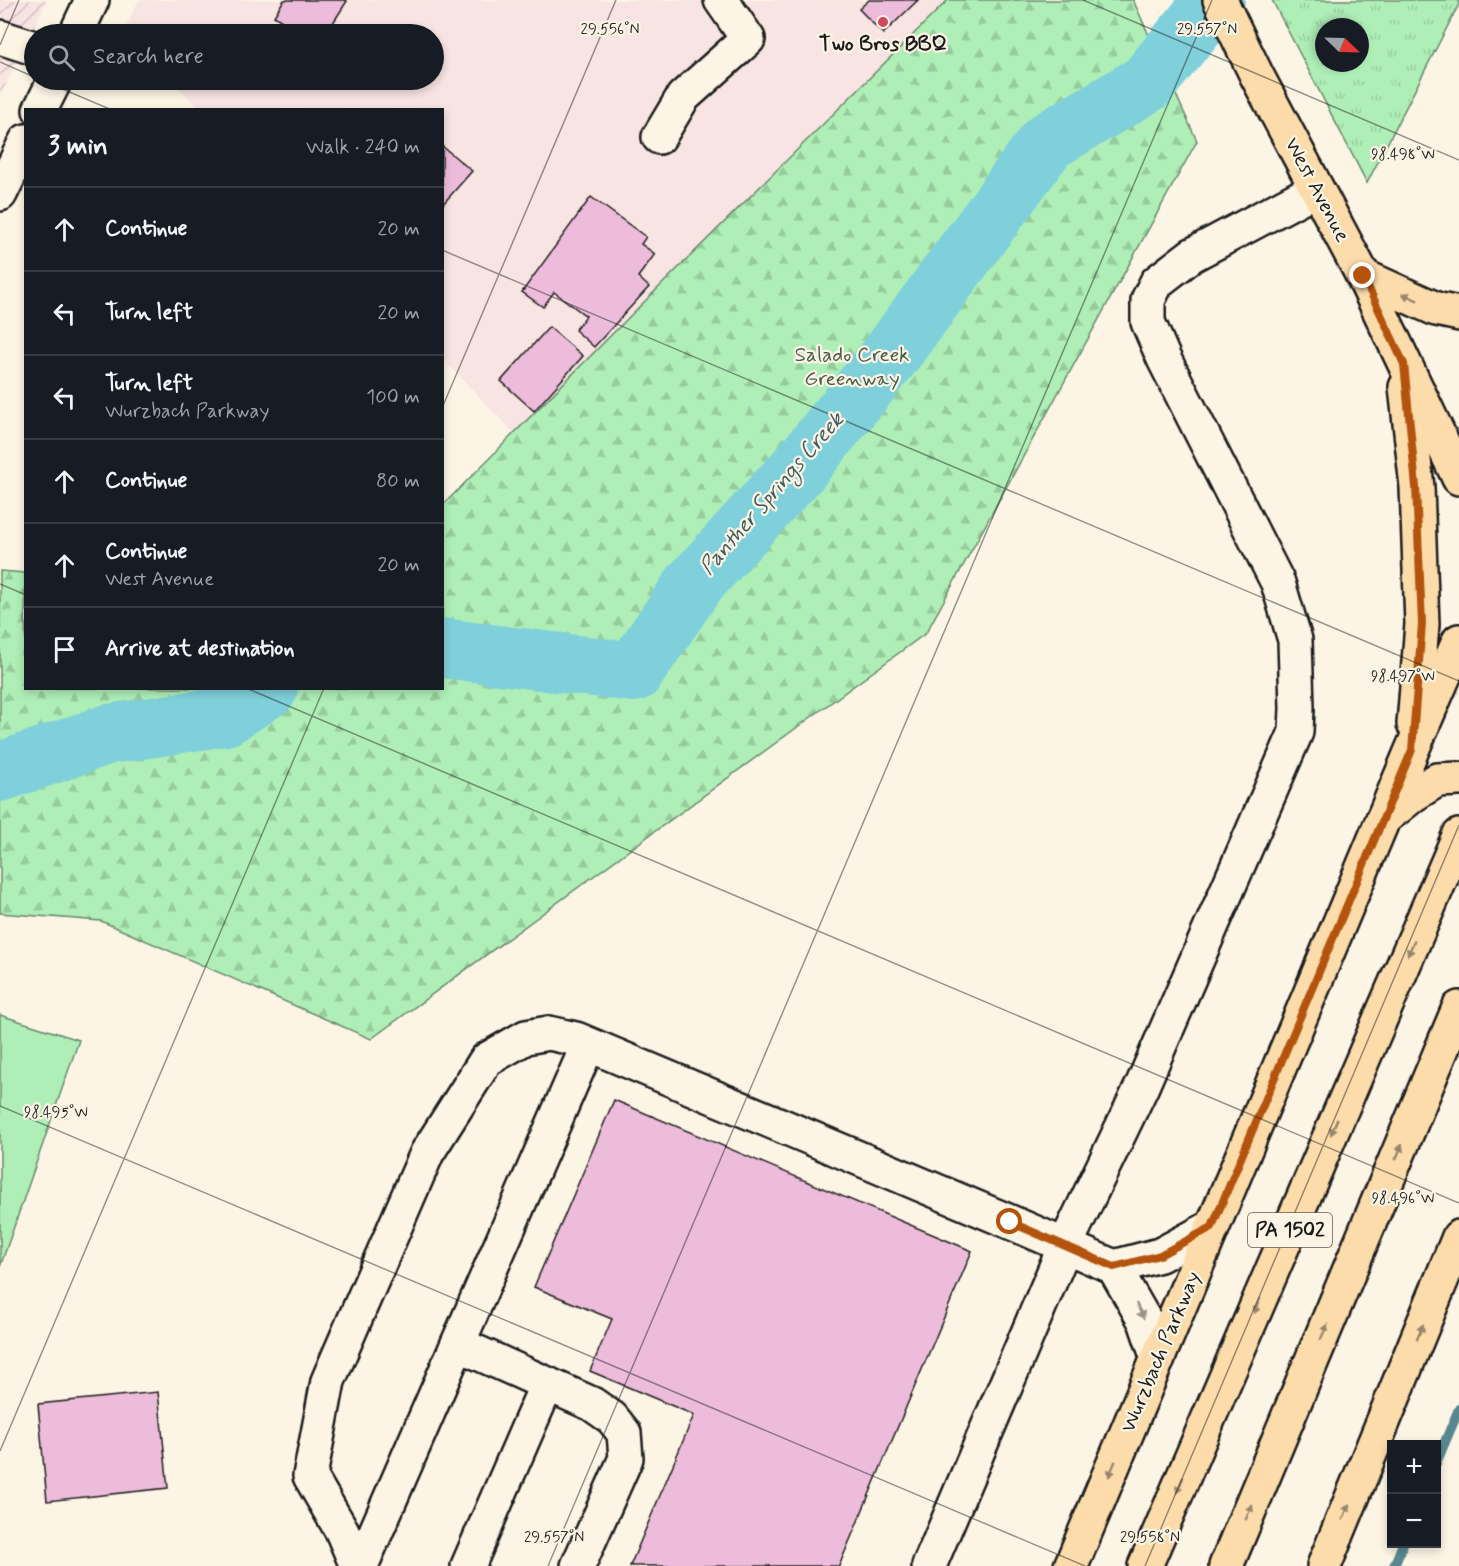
<!DOCTYPE html>
<html lang="en">
<head>
<meta charset="utf-8">
<style>
	:root { --surface:#171b24; --page:#20242c; --text:#f1f3f6; --muted:#9ea1a6; --line:#363941 }
	body { margin:0; font-family:Mynerve,sans-serif; background:var(--page); color:var(--text) }
	.controls { position:absolute; right:18px; bottom:18px; display:grid; overflow:hidden; border-radius:0px; box-shadow:0 3px 9px #0003 }
	.controls button { width:54px; height:54px; display:grid; place-items:center; padding:0; border:0; border-bottom:2px solid var(--line); background:var(--surface); color:var(--text); font:30px sans-serif }
	.compass { position:absolute; left:1315px; top:18px; width:54px; height:54px; border-radius:50%; background:var(--surface); box-shadow:0 3px 9px #0003; rotate:113deg }
	.stop { position:absolute; width:18px; height:18px; margin:-14px; border:4px solid #b45309; border-radius:50%; background:#fff }
	.stop.end { background:#b45309; border-color:#fff; box-shadow:0 2px 6px #0008 }
	.list { margin:0; padding:0; list-style:none }
	h2 { display:flex; justify-content:space-between; align-items:center; height:78px; margin:0; padding:0 24px; font-size:26px }
	h2 small { font-size:20px; font-weight:400; color:var(--muted) }
	.list li { display:grid; grid-template-columns:39px 1fr auto; gap:18px; align-items:center; box-sizing:border-box; height:84px; padding:0 24px; border-top:2px solid var(--line) }
	.list b { display:block; font-size:22px; white-space:nowrap }
	.list p { margin:0; font-size:20px; white-space:nowrap; color:var(--muted) }
	.list em { font-size:20px; font-style:normal; color:var(--muted) }
	.icon { flex:none; width:33px; height:33px; fill:none; stroke:currentColor; stroke-width:2; stroke-linecap:round; stroke-linejoin:round }
	.map { position:relative; flex:none; width:1459px; height:1566px; overflow:hidden }
	.search { position:absolute; background:var(--surface); box-shadow:0 3px 9px #0003; left:24px; top:24px; width:420px; height:66px; display:flex; align-items:center; gap:15px; box-sizing:border-box; padding:0 21px; border-radius:33px; color:var(--muted); font-size:22px }
	.panel { position:absolute; background:var(--surface); box-shadow:0 3px 9px #0003; left:24px; top:108px; width:420px; height:582px; border-radius:0px }
	.map>svg:first-child { display:block }
	.built { fill:#f8e4e2 }
	.industrial { fill:url(#industrial-furrows) }
	.grass { fill:url(#grass-tufts); stroke:#66866a; stroke-width:1.5; fill-rule:evenodd }
	.forest { fill:url(#forest-firs); stroke:#66866a; stroke-width:1.5 }
	.pitch { fill:#afefb7; stroke:#66866a; stroke-width:1.5 }
	.lines { fill:none; stroke-linecap:round; stroke-linejoin:round }
	.stream { stroke:#58888f; stroke-width:10 }
	.river { stroke:#80d0db; stroke-width:60 }
	.building { fill:#edbcdb; stroke:#1c1c1c; stroke-width:1.5 }
	.minor-casing { stroke:#1c1c1c; stroke-width:38 }
	.major-casing { stroke:#1c1c1c; stroke-width:38 }
	.highway-casing { stroke:#1c1c1c; stroke-width:38 }
	.minor { stroke:#fcf5e5; stroke-width:33 }
	.major { stroke:#fddcac; stroke-width:33 }
	.highway { stroke:#fddcac; stroke-width:33 }
	.oneway { fill:#98866b }
	.oneway2 { fill:#97938b }
	.route { stroke:#b45309; stroke-width:8 }
	.ticks { fill:none; stroke:#1c1c1c; stroke-width:1.5; stroke-opacity:0.45 }
	.poi-dot { fill:#d1495b; stroke:#fcf5e5; stroke-width:2 }
	.labels { text-anchor:middle; dominant-baseline:central; stroke-width:4.5; stroke-linejoin:round; paint-order:stroke }
	.shield { fill:#fcf5e5; stroke:#5f5d58; stroke-width:1.5 }
	.shield-label { font-size:20px; font-weight:bold; fill:#1c1c1c }
	.poi-label { font-size:21px; font-weight:bold; fill:#1c1c1c; stroke:#fcf5e5 }
	.street-label { font-size:21px; fill:#1c1c1c; stroke:#fcf5e5 }
	.park-label { font-size:21px; fill:#485b4a; stroke:#fcf5e5 }
	.water-label { font-size:22px; font-style:italic; fill:#3f5b5f; stroke:#fcf5e5 }
	.ticks-label { font-size:15px; text-anchor:middle; fill:#1c1c1c; stroke:#fcf5e5; stroke-width:4.5; stroke-linejoin:round; paint-order:stroke }
</style>
</head>
<body>
<div class="map">
<svg width="1459" height="1566" viewBox="0 0 1459 1566">
	<defs>
		<pattern id="industrial-furrows" width="10" height="10" patternUnits="userSpaceOnUse" patternTransform="scale(1.5)"><rect width="10" height="10" fill="#f8e4e2"/><path d="M-1 1l2-2M0 10L10 0M9 11l2-2" fill="none" stroke="#d4c3c1"/></pattern>
		<pattern id="grass-tufts" width="24" height="20" patternUnits="userSpaceOnUse" patternTransform="scale(1.5)"><rect width="24" height="20" fill="#afefb7"/><path d="M3 7l-1-3M5 7V3M7 7l1-3M15 17l-1-3M17 17v-4M19 17l1-3" fill="none" stroke="#96cc9d"/></pattern>
		<pattern id="forest-firs" width="22" height="20" patternUnits="userSpaceOnUse" patternTransform="scale(1.5)"><rect width="22" height="20" fill="#afefb7"/><path d="M5 1l3.5 6h-7zM16 11l3.5 6h-7z" fill="#96cc9d"/></pattern>
	</defs>
	<rect width="100%" height="100%" fill="#fcf5e5"/>
	<filter id="ink" filterUnits="userSpaceOnUse"><feTurbulence type="fractalNoise" baseFrequency=".0167" numOctaves="2"/><feDisplacementMap in="SourceGraphic" scale="12" xChannelSelector="R" yChannelSelector="G"/><feConvolveMatrix kernelMatrix="1 2 1 2 8 2 1 2 1" color-interpolation-filters="sRGB"/></filter>
	<g filter="url(#ink)">
		<path class="built" d="M139,0h809l-217,216 -216,218 -72,-75 -1,-249 -242,-1 -29,-29h263v-46h-306l-4,-3z"/>
		<path class="industrial" d="M0,0h47l-47,96z"/>
		<path class="grass" d="M1272,0h187v4l-92,179zM1324,27h36v36h-36z"/>
		<path class="forest" d="M948,0h185l64,141 -271,492 -555,406 -270,-118 -101,-8v-342l25,2 1,115h416l1,-183 189,-191z"/>
		<path class="pitch" d="M0,1015l79,25 -79,227z"/>
		<g class="lines">
			<g class="stream">
				<path d="M1436,1463l23,-54"/>
				<path d="M1394,1566l9,-22"/>
			</g>
			<g class="river">
				<path d="M442,648l192,24 60,-88 108,-119 88,-109 157,-214 100,-59 68,-83"/>
				<path d="M0,772l109,-38 116,-18 43,-28"/>
			</g>
		</g>
		<g class="building">
			<path d="M284,0h61l2,1 -21,33h-53l9,-13 -8,-5z"/>
			<path d="M869,0h49l-35,34 -24,-25z"/>
			<path d="M442,146l30,25 -30,34z"/>
			<path d="M591,197l55,40 -5,7 14,10 -17,23 11,10 -55,60 -19,-17 11,-14 -32,-24 -11,15 -21,-15z"/>
			<path d="M549,327l34,29 -49,55 -33,-30z"/>
			<path d="M614,1100l358,151 -133,315h-209l64,-151 -104,-44 22,-52 -78,-32z"/>
			<path d="M158,1392l10,96 -121,13 -9,-97z"/>
		</g>
		<g class="lines">
			<g class="minor-casing">
				<g id="minor">
					<path d="M76,34l16,-34"/>
					<path d="M0,37l34,11"/>
					<path d="M40,110l15,-30"/>
					<path d="M659,137l24,-40 65,-58 -27,-39"/>
					<path d="M0,194l26,-53"/>
					<path d="M1114,1267l46,-12 52,-28"/>
					<path d="M458,1344l134,60 20,14 12,15 2,25 -48,108"/>
					<path d="M357,1566l-15,-35 -32,-55 18,-95 99,-228 59,-93 40,-23 23,-4 27,6 434,183 104,45 31,54 13,38"/>
					<path d="M361,1566l227,-521"/>
					<path d="M468,1566l79,-182"/>
					<path d="M929,1566l136,-320 77,-160 154,-354 1,-24 -2,-68 -17,-57 -114,-224 -16,-37v-22l9,-18 35,-27 124,-66"/>
				</g>
			</g>
			<g class="major-casing">
				<g id="major">
					<path d="M1220,0l37,76 106,200 96,202"/>
					<path d="M1363,276l73,33 23,5"/>
					<path d="M1406,387l11,100 5,137 -8,100"/>
					<path d="M1383,819l30,-24 24,-15 22,-1"/>
					<path d="M1071,1566l341,-816 47,-109"/>
					<path d="M1324,1566l135,-329"/>
				</g>
			</g>
			<g class="highway-casing">
				<g id="highway">
					<path d="M1145,1566l314,-730"/>
					<path d="M1226,1566l233,-558"/>
				</g>
			</g>
			<use href="#minor" class="minor"/>
			<use href="#major" class="major"/>
			<use href="#highway" class="highway"/>
		</g>
		<defs><path id="oneway-solid" d="M-6-.8H1V-3.2L6.5 0L1 3.2V.8H-6Z" transform="scale(1.5)"/></defs>
		<g class="oneway">
			<use href="#oneway-solid" transform="translate(1410 297) rotate(-156)"/>
			<use href="#oneway-solid" transform="translate(1411 948) rotate(113)"/>
			<use href="#oneway-solid" transform="translate(1334 1127) rotate(113)"/>
			<use href="#oneway-solid" transform="translate(1399 1152) rotate(-67)"/>
			<use href="#oneway-solid" transform="translate(1257 1306) rotate(113)"/>
			<use href="#oneway-solid" transform="translate(1324 1332) rotate(-67)"/>
			<use href="#oneway-solid" transform="translate(1420 1332) rotate(-68)"/>
			<use href="#oneway-solid" transform="translate(1112 1469) rotate(113)"/>
			<use href="#oneway-solid" transform="translate(1180 1485) rotate(113)"/>
			<use href="#oneway-solid" transform="translate(1249 1512) rotate(-67)"/>
			<use href="#oneway-solid" transform="translate(1346 1512) rotate(-68)"/>
		</g>
		<use class="oneway2" href="#oneway-solid" transform="translate(1140 1311) rotate(63)"/>
	</g>
	<g class="lines" filter="url(#ink)">
		<path class="route" d="M1010,1222l104,45 46,-12 52,-28 200,-477 10,-126 -6,-137 -12,-123 -41,-88"/>
	</g>
	<path class="ticks" d="M1083,0l376,160M0,45l19,-45M0,62l34,15M41,80l71,30M442,250l1017,431M442,408l174,-408M0,584l26,11M246,688l1213,515M0,1106l1085,460M0,1451l324,-763M548,1566l664,-1566M1145,1566l314,-741"/>
	<circle class="poi-dot" cx="883" cy="22" r="6"/>
	<g class="labels">
		<rect class="shield" x="1248" y="1213" width="84" height="34" rx="4.5"/>
		<g class="shield-label">
			<text x="1290" y="1230">PA 1502</text>
		</g>
		<g class="poi-label">
			<text x="883" y="44">Two Bros BBQ</text>
		</g>
		<g class="street-label">
			<text transform="translate(1317 190) rotate(62)">West Avenue</text>
			<text transform="translate(1161 1352) rotate(-67)">Wurzbach Parkway</text>
		</g>
		<g class="park-label">
			<text x="852" y="355">Salado Creek<tspan x="852" dy="24">Greenway</tspan></text>
		</g>
		<g class="water-label">
			<text transform="translate(772 494) rotate(-49)">Panther Springs Creek</text>
		</g>
	</g>
	<g class="ticks-label">
		<text x="610" y="34">29.556°N</text>
		<text x="1207" y="34">29.557°N</text>
		<text x="1403" y="159">98.498°W</text>
		<text x="1403" y="681">98.497°W</text>
		<text x="56" y="1117">98.495°W</text>
		<text x="1403" y="1203">98.496°W</text>
		<text x="554" y="1542">29.557°N</text>
		<text x="1150" y="1542">29.558°N</text>
	</g>
</svg>
<div class="controls">
<button>+</button>
<button>−</button>
</div>
<svg class="compass" viewBox="-18 -18 36 36"><path d="M0-13l5 13h-10z" fill="#e53935"/><path d="M0 13l5-13h-10z" fill="#9ea1a6"/></svg>
<div class="stop" style="left:1010px;top:1222px"></div>
<div class="stop end" style="left:1363px;top:276px"></div>
<div class="search"><svg class="icon" aria-label="search" viewBox="0 0 24 24"><circle cx="10" cy="10" r="6"/><path d="M15 15l6 6"/></svg>Search here</div>
<section class="panel">
<h2>3 min<small>Walk · 240 m</small></h2>
<ul class="list">
<li><svg class="icon" aria-label="ahead" viewBox="0 0 24 24"><path d="M12 20V5M6 11l6-6 6 6"/></svg><div><b>Continue</b></div><em>20 m</em></li>
<li><svg class="icon" aria-label="left" viewBox="0 0 24 24"><path d="M17 20v-9H6M10 6l-5 5 5 5"/></svg><div><b>Turn left</b></div><em>20 m</em></li>
<li><svg class="icon" aria-label="left" viewBox="0 0 24 24"><path d="M17 20v-9H6M10 6l-5 5 5 5"/></svg><div><b>Turn left</b><p>Wurzbach Parkway</p></div><em>100 m</em></li>
<li><svg class="icon" aria-label="ahead" viewBox="0 0 24 24"><path d="M12 20V5M6 11l6-6 6 6"/></svg><div><b>Continue</b></div><em>80 m</em></li>
<li><svg class="icon" aria-label="ahead" viewBox="0 0 24 24"><path d="M12 20V5M6 11l6-6 6 6"/></svg><div><b>Continue</b><p>West Avenue</p></div><em>20 m</em></li>
<li><svg class="icon" aria-label="arrive" viewBox="0 0 24 24"><path d="M6 21V4h12l-3 4 3 4H6"/></svg><div><b>Arrive at destination</b></div></li>
</ul>
</section>
</div>
</body>
</html>
